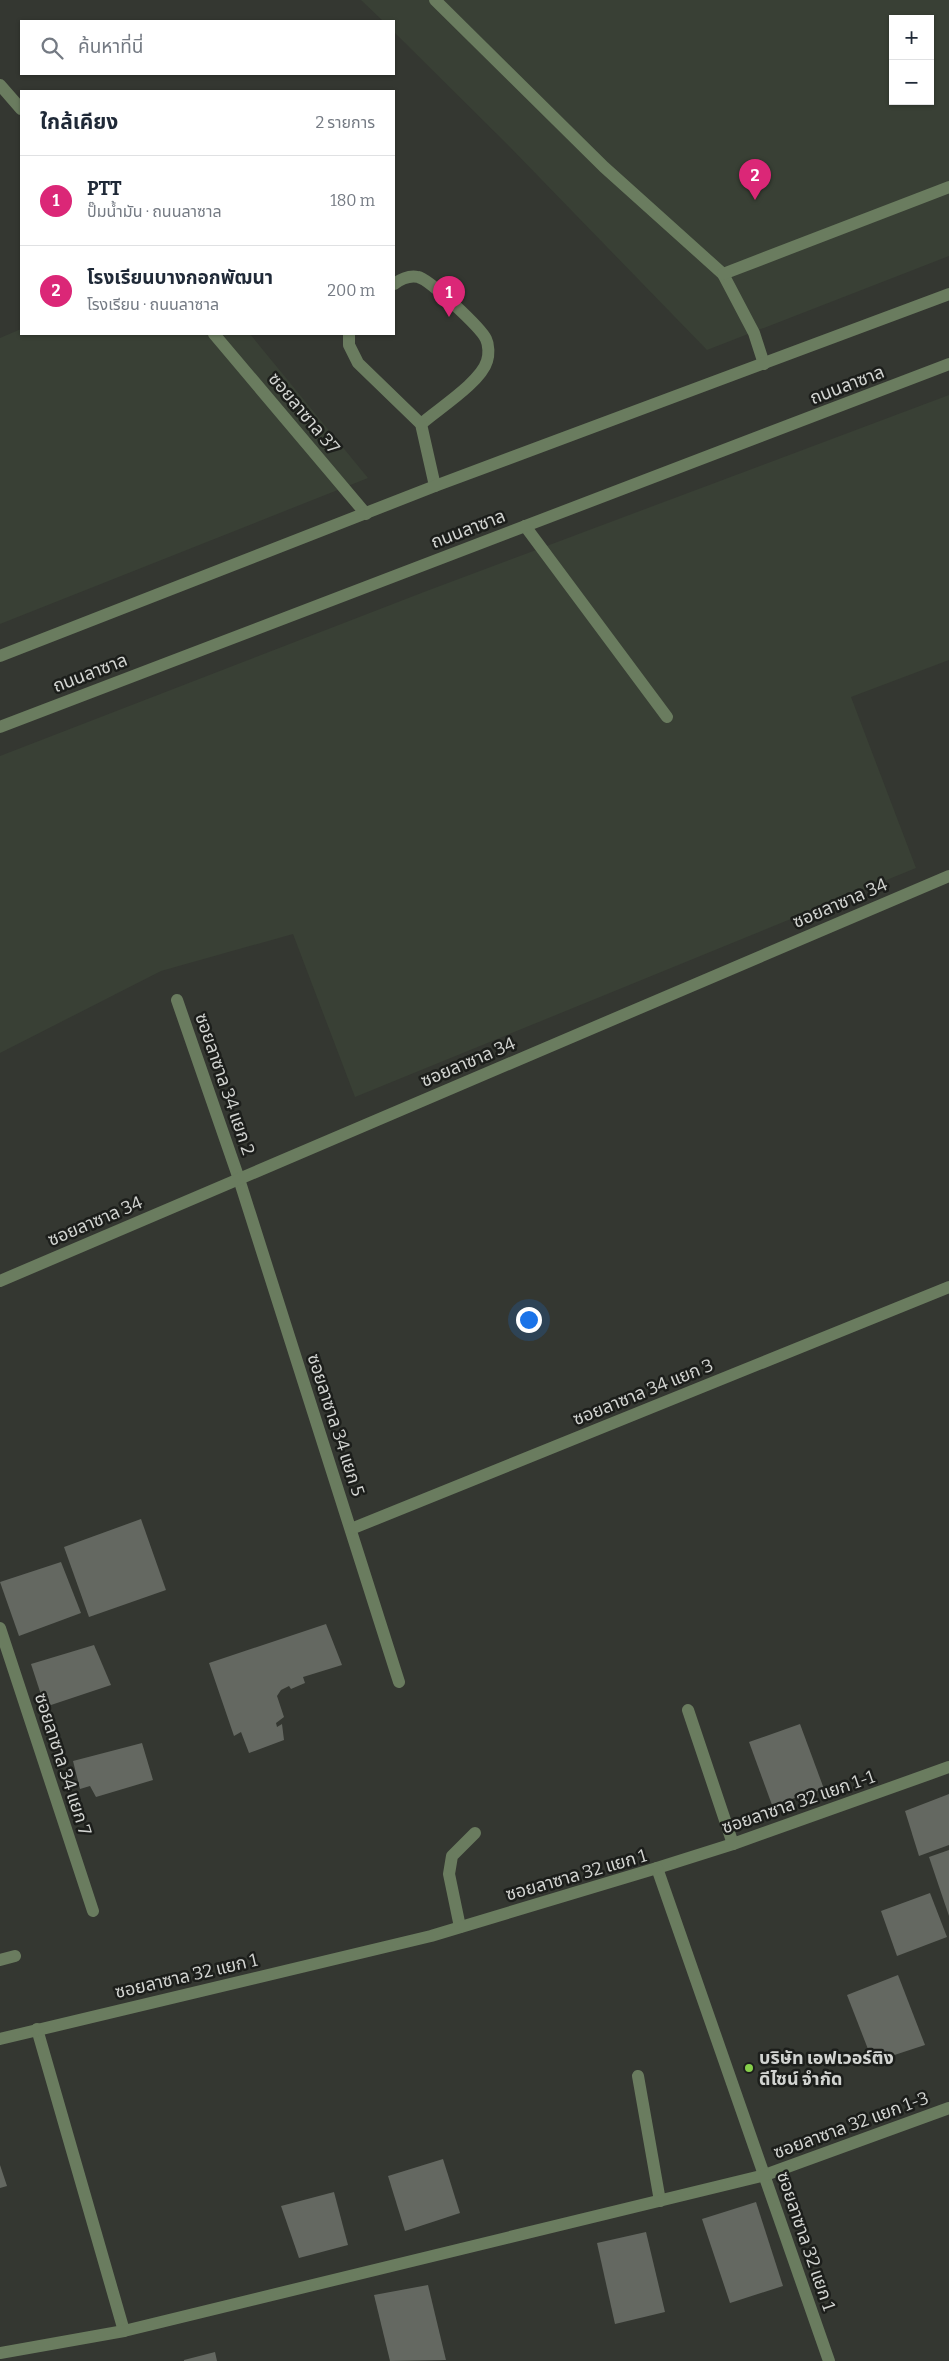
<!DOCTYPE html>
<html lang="th">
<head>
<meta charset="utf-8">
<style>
	:root { --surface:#fff; --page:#f6f6f7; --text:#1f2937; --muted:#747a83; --line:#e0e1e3; --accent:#db2777 }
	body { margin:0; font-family:Bitter,"Noto Sans Thai",serif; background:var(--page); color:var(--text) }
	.controls { position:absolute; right:15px; top:15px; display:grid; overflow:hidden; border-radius:0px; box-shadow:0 1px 4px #0004 }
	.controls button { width:45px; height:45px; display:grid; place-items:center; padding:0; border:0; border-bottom:1px solid var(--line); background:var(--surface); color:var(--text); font:25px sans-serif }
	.you { position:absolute; left:528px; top:1319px; width:18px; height:18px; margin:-12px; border:4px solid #fff; border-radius:50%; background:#1a73e8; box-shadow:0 0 0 8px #1a73e833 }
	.badge { display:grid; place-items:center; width:32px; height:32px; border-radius:50%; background:var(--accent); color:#fff; font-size:16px; font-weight:700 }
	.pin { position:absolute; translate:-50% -41px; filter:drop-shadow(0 1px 2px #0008) }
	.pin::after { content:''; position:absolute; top:26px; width:18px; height:15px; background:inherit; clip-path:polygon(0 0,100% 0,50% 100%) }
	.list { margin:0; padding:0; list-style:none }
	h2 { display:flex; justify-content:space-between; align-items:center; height:65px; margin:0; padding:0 20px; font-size:21px }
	h2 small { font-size:16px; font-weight:400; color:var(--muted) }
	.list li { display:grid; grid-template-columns:32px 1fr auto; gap:15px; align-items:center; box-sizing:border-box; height:90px; padding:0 20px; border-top:1px solid var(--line) }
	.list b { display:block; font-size:19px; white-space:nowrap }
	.list p { margin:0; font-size:16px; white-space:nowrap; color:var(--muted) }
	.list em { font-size:16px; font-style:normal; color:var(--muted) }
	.icon { flex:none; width:28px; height:28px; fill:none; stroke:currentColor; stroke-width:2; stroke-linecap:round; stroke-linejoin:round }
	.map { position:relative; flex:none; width:949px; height:2361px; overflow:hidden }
	.search { position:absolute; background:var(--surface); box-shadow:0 1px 4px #0004; left:20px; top:20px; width:375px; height:55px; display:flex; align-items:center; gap:12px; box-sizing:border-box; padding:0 18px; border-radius:0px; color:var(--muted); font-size:19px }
	.panel { position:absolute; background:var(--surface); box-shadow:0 1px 4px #0004; left:20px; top:90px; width:375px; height:245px; border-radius:0px }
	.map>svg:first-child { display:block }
	.built { fill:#394035; fill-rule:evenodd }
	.building { fill:#646861 }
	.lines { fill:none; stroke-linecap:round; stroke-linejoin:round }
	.minor { stroke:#6a7c5f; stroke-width:12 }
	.poi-dot { fill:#86cf4b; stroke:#1c1e1b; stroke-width:2 }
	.labels { text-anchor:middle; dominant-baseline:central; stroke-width:5; stroke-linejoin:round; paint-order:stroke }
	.street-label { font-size:18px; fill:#d2d4d1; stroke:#1c1e1b }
	.poi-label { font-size:18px; font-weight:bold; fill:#d2d4d1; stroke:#1c1e1b; text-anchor:start }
</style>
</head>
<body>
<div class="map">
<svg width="949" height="2361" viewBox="0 0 949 2361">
	<rect width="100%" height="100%" fill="#343731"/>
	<g class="built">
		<path d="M361,0h588v256l-242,94 -200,-206 -113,-112v-11h-11zM893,19h37v82h-37z"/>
		<path d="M21,329v5h229l118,144 -368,146v-286z"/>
		<path d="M949,395v265l-98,37 65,171 -561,229 -62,-163 -132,37 -161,82v-297l424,-164z"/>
	</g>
	<g class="building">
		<path d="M141,1519l25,71 -77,27 -25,-70z"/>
		<path d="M61,1562l20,51 -62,23 -19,-54z"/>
		<path d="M326,1624l16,41 -39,12 2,6 -14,6 -2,-3 -8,4 -4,6 7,21 -8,6 1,4 5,-3 2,16 -35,13 -8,-21 -7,4 -25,-73z"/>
		<path d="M94,1645l17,40 -66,22 -14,-43z"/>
		<path d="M800,1724l24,65 -52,16 -23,-63z"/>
		<path d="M142,1743l11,37 -57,17 -6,-11 -10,3 -7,-28z"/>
		<path d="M949,1794v51l-30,11 -14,-45z"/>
		<path d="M949,1850v66l-20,-59z"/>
		<path d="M930,1893l17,44 -50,19 -16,-45z"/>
		<path d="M898,1975l27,70 -52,17 -26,-67z"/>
		<path d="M443,2159l17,54 -55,18 -17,-55z"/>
		<path d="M0,2165l7,21 -7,2z"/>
		<path d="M334,2192l14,53 -49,13 -18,-52z"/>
		<path d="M756,2202l27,84 -53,17 -28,-84z"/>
		<path d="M646,2232l19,80 -50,12 -18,-81z"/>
		<path d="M428,2285l18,75 -56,1 -16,-66z"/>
		<path d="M215,2352l2,9h-33v-1z"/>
	</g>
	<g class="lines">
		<g class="minor">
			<path d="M435,0l169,167 119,107 31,59 10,31"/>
			<path d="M0,85l21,24"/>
			<path d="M723,274l226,-87"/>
			<path d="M394,284c7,-5 15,-9 24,-7 11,2 63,51 68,62 3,6 3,16 1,22 -6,21 -49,48 -66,63"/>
			<path d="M214,334l152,180"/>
			<path d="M349,334v11l9,18 63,61 14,62"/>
			<path d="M525,526l142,191"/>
			<path d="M0,656l435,-170 514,-192"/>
			<path d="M0,727l949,-363"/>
			<path d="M177,1000l62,179 160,503"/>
			<path d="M0,1281l949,-405"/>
			<path d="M351,1529l598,-242"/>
			<path d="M0,1628l93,283"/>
			<path d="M688,1710l45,134"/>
			<path d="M657,1868l76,-24 216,-77"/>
			<path d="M460,1927l-11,-53 3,-18 23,-23"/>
			<path d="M0,1960l15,-4"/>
			<path d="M37,2029l87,302"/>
			<path d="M0,2039l431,-103 226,-68 172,493"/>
			<path d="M638,2076l22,125"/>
			<path d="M0,2353l124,-22 641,-156 184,-67"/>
		</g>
	</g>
	<circle class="poi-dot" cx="749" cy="2068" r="5"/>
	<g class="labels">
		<g class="street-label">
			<text transform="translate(847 385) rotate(-21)">ถนนลาซาล</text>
			<text transform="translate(304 413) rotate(50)">ซอยลาซาล 37</text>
			<text transform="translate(468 529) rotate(-21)">ถนนลาซาล</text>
			<text transform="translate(90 673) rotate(-21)">ถนนลาซาล</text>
			<text transform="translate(840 903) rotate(-23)">ซอยลาซาล 34</text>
			<text transform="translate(468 1062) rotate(-23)">ซอยลาซาล 34</text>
			<text transform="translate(225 1084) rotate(71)">ซอยลาซาล 34 แยก 2</text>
			<text transform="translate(95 1221) rotate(-23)">ซอยลาซาล 34</text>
			<text transform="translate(643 1392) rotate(-22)">ซอยลาซาล 34 แยก 3</text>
			<text transform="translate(336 1425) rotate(72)">ซอยลาซาล 34 แยก 5</text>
			<text transform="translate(63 1764) rotate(72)">ซอยลาซาล 34 แยก 7</text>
			<text transform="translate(798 1802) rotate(-19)">ซอยลาซาล 32 แยก 1-1</text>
			<text transform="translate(576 1875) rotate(-16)">ซอยลาซาล 32 แยก 1</text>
			<text transform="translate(186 1976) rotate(-13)">ซอยลาซาล 32 แยก 1</text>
			<text transform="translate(851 2125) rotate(-20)">ซอยลาซาล 32 แยก 1-3</text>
			<text transform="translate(806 2241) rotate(71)">ซอยลาซาล 32 แยก 1</text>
		</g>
		<g class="poi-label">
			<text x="759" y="2058">บริษัท เอฟเวอร์ติง<tspan x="759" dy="21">ดีไซน์ จำกัด</tspan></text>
		</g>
	</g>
</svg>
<div class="controls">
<button>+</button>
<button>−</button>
</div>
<div class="you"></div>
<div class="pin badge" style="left:449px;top:317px">1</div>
<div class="pin badge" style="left:755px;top:200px">2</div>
<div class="search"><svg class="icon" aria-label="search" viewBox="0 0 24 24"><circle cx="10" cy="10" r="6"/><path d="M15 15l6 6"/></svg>ค้นหาที่นี่</div>
<section class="panel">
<h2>ใกล้เคียง<small>2 รายการ</small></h2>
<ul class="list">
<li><span class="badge">1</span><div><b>PTT</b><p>ปั๊มน้ำมัน · ถนนลาซาล</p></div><em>180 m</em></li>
<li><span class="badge">2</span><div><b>โรงเรียนบางกอกพัฒนา</b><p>โรงเรียน · ถนนลาซาล</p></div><em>200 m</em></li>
</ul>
</section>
</div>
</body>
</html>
